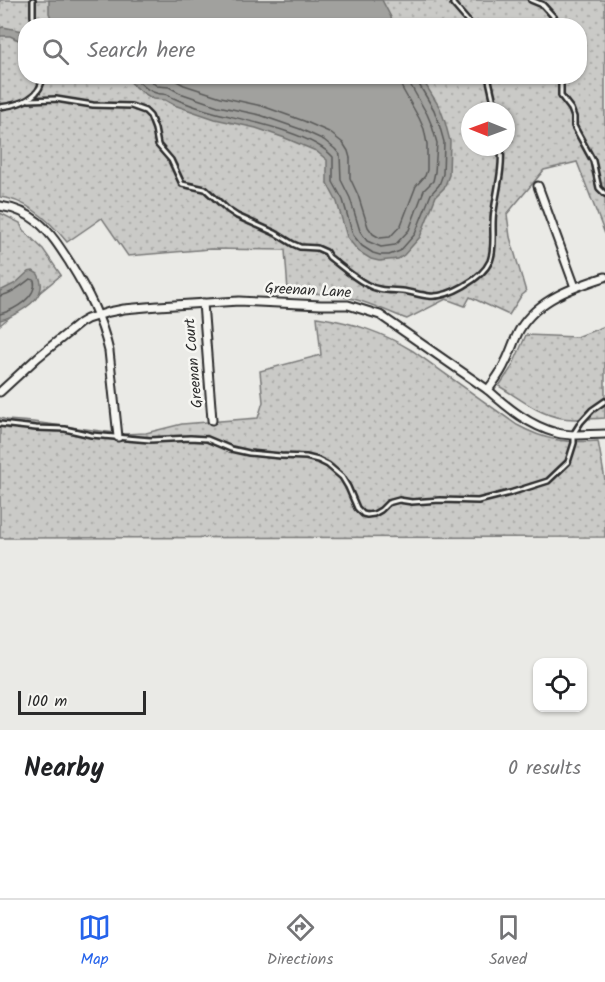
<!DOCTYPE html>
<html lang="en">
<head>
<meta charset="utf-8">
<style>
	:root { --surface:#fff; --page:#f6f6f6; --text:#202124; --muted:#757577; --line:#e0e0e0; --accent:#2563eb }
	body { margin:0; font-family:Kalam,sans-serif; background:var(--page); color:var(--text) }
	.controls { position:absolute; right:18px; bottom:18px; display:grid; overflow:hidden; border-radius:12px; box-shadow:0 2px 4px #0004 }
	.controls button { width:54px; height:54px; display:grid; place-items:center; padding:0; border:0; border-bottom:2px solid var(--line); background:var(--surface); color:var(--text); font:30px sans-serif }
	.compass { position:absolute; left:461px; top:102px; width:54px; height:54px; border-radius:50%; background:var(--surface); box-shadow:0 2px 4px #0004; rotate:271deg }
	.scale { position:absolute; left:18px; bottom:15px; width:128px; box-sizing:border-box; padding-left:6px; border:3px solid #2b2b2b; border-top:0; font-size:16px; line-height:21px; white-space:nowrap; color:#2b2b2b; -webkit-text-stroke:4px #f6f6f2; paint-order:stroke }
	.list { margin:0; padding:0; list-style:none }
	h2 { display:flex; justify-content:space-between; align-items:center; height:78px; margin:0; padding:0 24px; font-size:26px }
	h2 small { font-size:20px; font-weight:400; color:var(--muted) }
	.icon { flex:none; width:33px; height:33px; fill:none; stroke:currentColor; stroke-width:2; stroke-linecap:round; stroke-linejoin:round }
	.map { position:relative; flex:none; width:605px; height:730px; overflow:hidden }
	.search { position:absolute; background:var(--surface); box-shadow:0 2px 4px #0004; left:18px; right:18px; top:18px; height:66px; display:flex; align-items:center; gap:15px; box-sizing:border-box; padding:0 21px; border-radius:24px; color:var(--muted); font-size:22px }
	.sheet { height:168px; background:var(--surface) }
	nav { display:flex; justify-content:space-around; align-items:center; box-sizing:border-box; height:84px; border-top:2px solid var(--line); background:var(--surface); font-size:16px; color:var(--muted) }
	nav a { display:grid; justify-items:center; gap:3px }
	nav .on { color:var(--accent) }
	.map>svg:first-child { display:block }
	.grass { fill:url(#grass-dots); stroke:#7a7a79; stroke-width:1.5; fill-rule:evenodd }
	.water { fill:#a1a19e; stroke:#727270; stroke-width:1.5 }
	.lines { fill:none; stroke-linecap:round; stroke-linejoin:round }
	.shore { stroke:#5a5a59; stroke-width:1.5 }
	.lane-casing { stroke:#2b2b2b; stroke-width:8 }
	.street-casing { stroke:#2b2b2b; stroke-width:11 }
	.lane { stroke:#f6f6f2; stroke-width:3 }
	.street { stroke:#f6f6f2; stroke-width:7 }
	.labels { text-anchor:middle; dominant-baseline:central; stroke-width:5; stroke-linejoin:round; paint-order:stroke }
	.street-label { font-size:15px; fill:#2b2b2b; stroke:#f6f6f2 }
</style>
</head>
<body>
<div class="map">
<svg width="605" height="730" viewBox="0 0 605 730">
	<defs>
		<pattern id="grass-dots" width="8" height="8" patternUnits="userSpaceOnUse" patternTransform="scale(1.5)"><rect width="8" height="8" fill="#cacac7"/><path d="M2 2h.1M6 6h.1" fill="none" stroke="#aeaeab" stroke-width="1.8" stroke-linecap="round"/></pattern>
	</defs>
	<rect width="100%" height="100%" fill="#eaeae6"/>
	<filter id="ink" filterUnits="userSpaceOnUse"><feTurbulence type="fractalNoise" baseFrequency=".0167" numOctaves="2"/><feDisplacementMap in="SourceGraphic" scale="12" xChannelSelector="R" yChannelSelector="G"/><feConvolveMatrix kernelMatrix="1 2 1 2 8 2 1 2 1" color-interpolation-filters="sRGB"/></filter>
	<g filter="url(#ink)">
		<g class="grass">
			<path d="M0,0h605v234l-28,-72 -33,8 -37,44 3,23 16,55 -5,4 -12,19 -39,-18 -5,9 -19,-7 -39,20c-18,-7 -35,-15 -53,-20 -22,-5 -44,-6 -66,-8l-3,-41 -75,-1 -82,7 -26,-38 -35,24c-17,-21 -39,-42 -67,-45zM26,26h554v50h-554zM470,111h36v36h-36z"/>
			<path d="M0,213l20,10 3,7 20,19 18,26 -61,50z"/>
			<path d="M317,317c37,6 65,15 96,34l104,74c29,16 49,18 81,16l7,39v57l-605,1v-120l7,2 26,2 90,12 23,-1 36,-9 76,-6 5,-16 -3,-31 61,-16z"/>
			<path d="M605,326v92c-14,1 -29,2 -43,0 -23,-3 -43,-20 -63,-32l13,-19 14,-32 51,2z"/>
		</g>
		<g class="water">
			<path d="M49,0h333l13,25h-341l-5,-12z"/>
			<path d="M3,27l20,4 2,2v10l-15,-7h-10v-8z"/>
			<path d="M126,77h295l19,31 5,14 5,19 -1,34 -5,13 -8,8 -16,41 -16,18 -6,4 -19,2 -8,-2 -13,-8 -11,-14 -10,-35 -10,-19v-23l-11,-9 -31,-13 -29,-10 -41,-9 -41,-14 -9,-5 -12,-1 -17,-11z"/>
			<path d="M33,271l5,3c2,4 4,9 3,14 -2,15 -28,29 -41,32v-29l16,-8 12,-11z"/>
		</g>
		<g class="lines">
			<g class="shore">
				<path d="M134,76c5,7 14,15 22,17 5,2 9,0 13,3 15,7 32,13 48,17 31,8 95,20 116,44v25l10,18 10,35 9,11 11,7 7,2h9l11,-4 15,-17 16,-40 8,-9 4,-11 1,-32 -5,-18 -5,-14 -17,-29v-5"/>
				<path d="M144,76l13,10 12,1 11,6 38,13 42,9 40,14 24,11 11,9 5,6 1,25 9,18 10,33 7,10 14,6 14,-2 14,-15 15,-40 9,-9 2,-9 2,-29 -5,-17 -5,-12 -17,-30 -1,-8"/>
				<path d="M159,76l12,2 13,7 37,12 41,9 17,6 25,9 25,11 14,11 5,8 2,7v20l8,17 10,32 5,7 7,4 10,-1 11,-12 15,-39 9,-10 2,-6v-26l-3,-15 -5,-11 -17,-30 -2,-12"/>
				<path d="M0,296c11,-2 21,-10 30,-17l4,1c4,17 -20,30 -34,34"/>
			</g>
			<g class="lane-casing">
				<g id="lane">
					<path d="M33,0v16l2,10"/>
					<path d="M453,0v4l19,22"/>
					<path d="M531,0l12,5 19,21"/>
					<path d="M488,76l8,35"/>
					<path d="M561,76v20l10,13 3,8v9l19,35 6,27 6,6"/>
					<path d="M29,100l27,-1 37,6 38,1 14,5 5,5 5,13 3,16 13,15 11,24 23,5 23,21 9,6 38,17 18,11 7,3 17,1 9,4 3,5c12,9 24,20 37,27 11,7 24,6 36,7 9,1 18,4 27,5 19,2 53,-17 61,-35 6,-15 1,-35 4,-50 3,-22 9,-42 7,-64"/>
					<path d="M0,107c19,-2 41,-8 43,-31"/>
					<path d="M0,424l36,4 29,1 26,6 59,5 40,-2 17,1 24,10 18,4 32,3 25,1 12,3 10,5 14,12 6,10 9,21 6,6 4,1 7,-1 7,-4 7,-7 11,-3 13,2 28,-2 38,1 32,-8 38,-12 20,-19 6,-19v-10l7,-11 11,-12 13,-9"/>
				</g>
			</g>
			<g class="street-casing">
				<g id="street">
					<path d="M538,186l37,101"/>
					<path d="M0,206c14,2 27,7 38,16 13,11 23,27 32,41 18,29 31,54 39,88l9,86"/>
					<path d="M203,303l9,117"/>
					<path d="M488,390c6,-9 13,-17 17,-27 6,-11 9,-24 15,-34 18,-30 54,-42 85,-52"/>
					<path d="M0,392l38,-35 42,-34 7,-4 22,-7 15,-3 34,-3 81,-5 82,4h27l32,10 108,75c20,18 42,36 69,43 15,4 32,1 48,1"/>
				</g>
			</g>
			<use href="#lane" class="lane"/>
			<use href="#street" class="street"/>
		</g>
	</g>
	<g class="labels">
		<g class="street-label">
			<text transform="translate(308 291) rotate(3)">Greenan Lane</text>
			<text transform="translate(194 363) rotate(-95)">Greenan Court</text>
		</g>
	</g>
</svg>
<div class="controls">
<button><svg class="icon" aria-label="locate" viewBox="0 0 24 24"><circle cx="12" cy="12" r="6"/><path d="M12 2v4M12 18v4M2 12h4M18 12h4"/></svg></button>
</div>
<svg class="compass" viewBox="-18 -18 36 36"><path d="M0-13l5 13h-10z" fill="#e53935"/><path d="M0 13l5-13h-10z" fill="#757577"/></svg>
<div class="scale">100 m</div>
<div class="search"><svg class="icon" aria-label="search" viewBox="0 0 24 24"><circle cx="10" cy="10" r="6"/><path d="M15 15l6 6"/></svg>Search here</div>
</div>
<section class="sheet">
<h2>Nearby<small>0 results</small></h2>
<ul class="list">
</ul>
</section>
<nav>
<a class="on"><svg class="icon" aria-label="map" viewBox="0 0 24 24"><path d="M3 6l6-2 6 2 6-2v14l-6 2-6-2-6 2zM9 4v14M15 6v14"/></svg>Map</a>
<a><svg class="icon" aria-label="directions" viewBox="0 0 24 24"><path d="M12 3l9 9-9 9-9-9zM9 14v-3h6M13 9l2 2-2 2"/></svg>Directions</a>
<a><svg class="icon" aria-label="saved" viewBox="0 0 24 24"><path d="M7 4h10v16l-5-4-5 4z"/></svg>Saved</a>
</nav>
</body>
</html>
